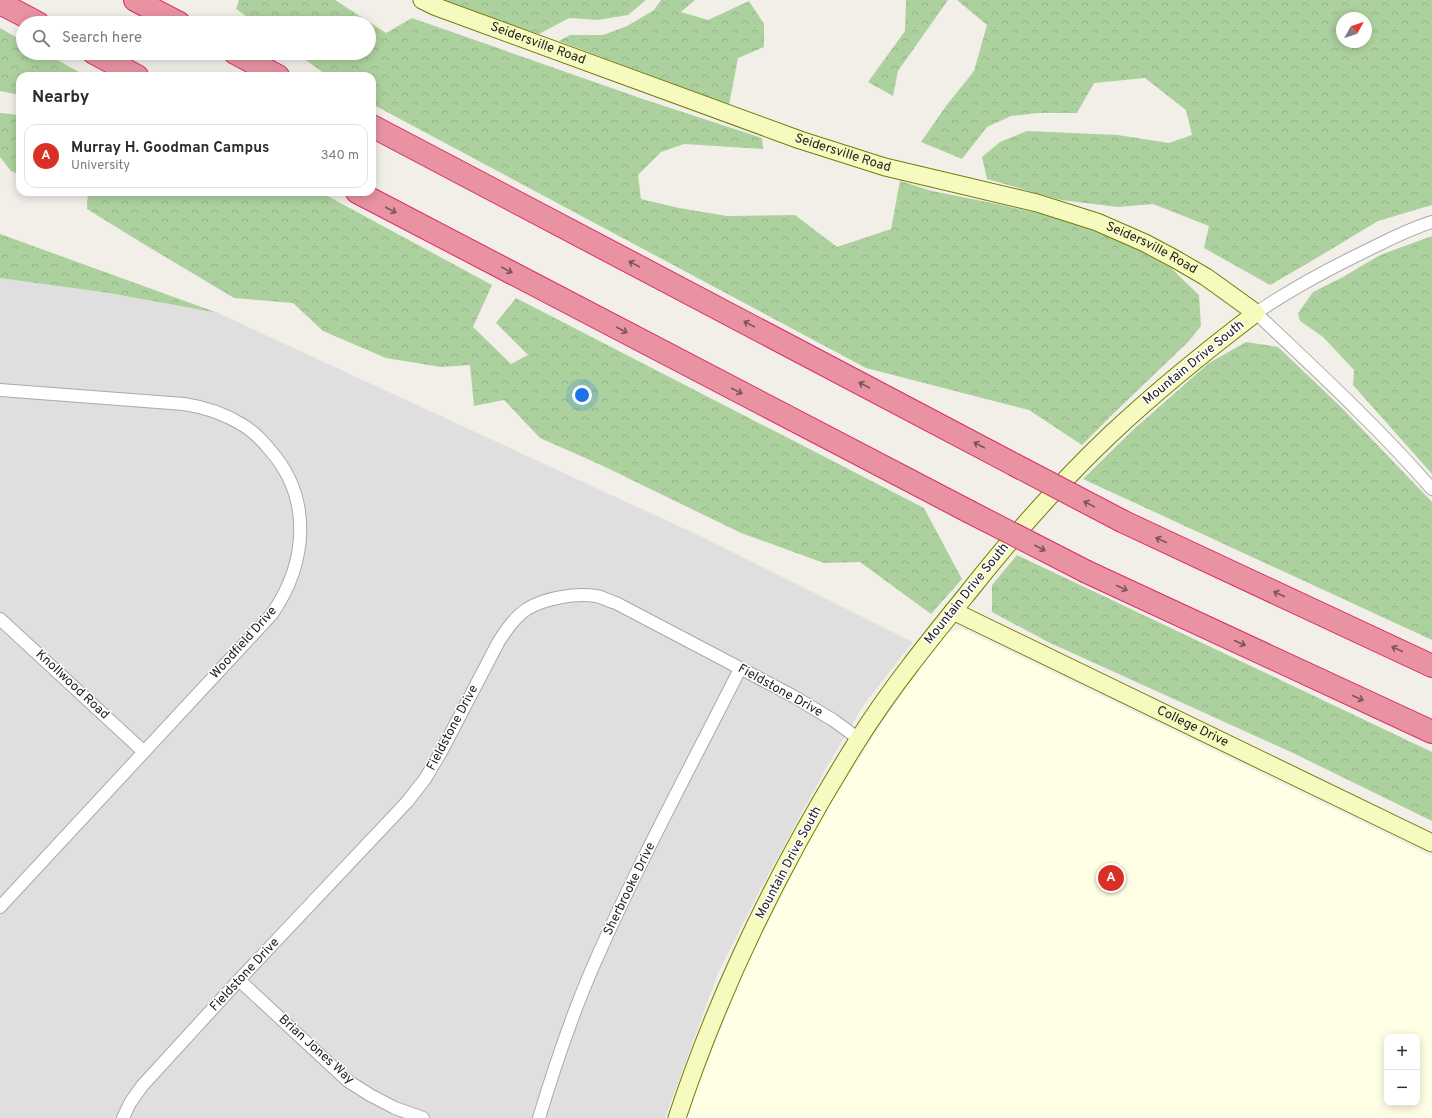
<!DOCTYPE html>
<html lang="en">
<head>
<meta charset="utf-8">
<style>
	:root { --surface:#fff; --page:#f2f2f3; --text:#2b2b33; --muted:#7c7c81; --line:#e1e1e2; --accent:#d93025 }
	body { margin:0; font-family:Overpass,sans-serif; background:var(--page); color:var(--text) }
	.controls { position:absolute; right:12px; bottom:12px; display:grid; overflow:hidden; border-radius:8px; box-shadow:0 2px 10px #0003 }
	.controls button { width:36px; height:36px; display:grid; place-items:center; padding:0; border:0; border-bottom:1px solid var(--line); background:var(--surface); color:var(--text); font:20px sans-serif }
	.compass { position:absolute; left:1336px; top:12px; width:36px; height:36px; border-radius:50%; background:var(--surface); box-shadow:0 2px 10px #0003; rotate:50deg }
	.you { position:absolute; left:582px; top:395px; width:14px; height:14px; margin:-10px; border:3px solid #fff; border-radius:50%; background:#1a73e8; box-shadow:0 0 0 6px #1a73e833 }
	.badge { display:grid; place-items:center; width:26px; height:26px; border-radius:50%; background:var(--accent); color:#fff; font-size:13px; font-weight:700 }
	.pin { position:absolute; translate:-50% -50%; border:2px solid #fff; box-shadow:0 1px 4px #0006 }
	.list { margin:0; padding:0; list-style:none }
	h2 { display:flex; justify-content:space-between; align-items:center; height:52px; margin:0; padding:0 16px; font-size:17px }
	h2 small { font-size:13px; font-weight:400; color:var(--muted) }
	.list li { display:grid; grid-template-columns:26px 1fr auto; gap:12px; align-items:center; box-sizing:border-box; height:64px; margin:0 8px 8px; padding:0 8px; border:1px solid var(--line); border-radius:12px }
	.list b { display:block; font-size:15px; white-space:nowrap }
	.list p { margin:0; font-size:13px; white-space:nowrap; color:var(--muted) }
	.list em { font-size:13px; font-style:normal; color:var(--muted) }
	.icon { flex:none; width:22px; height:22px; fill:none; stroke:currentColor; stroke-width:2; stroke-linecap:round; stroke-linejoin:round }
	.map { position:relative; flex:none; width:1432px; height:1118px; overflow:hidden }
	.search { position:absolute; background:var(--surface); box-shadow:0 2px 10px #0003; left:16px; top:16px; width:360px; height:44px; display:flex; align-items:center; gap:10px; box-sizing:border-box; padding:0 14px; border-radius:22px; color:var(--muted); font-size:15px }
	.panel { position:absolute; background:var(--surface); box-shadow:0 2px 10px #0003; left:16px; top:72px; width:360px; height:124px; border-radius:12px }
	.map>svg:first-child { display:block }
	.residential { fill:#e0dfdf }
	.education { fill:#ffffe5; fill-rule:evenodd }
	.forest { fill:url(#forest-crowns); fill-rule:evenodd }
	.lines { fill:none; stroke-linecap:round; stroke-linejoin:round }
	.street-casing { stroke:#a9a9a9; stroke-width:14 }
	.secondary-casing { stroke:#707d05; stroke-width:19 }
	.highway-casing { stroke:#dc2a67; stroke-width:24 }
	.street { stroke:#fff; stroke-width:12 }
	.secondary { stroke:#f7fabf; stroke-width:17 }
	.highway { stroke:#e892a2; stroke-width:22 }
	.highway-bridge-casing { stroke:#dc2a67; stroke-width:24; stroke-linecap:butt }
	.highway-bridge { stroke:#e892a2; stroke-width:22 }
	.oneway { stroke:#7b545c }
	.labels { text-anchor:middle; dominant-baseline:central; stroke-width:3; stroke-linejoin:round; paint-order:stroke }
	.street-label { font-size:13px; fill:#222; stroke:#fff }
</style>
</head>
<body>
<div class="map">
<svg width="1432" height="1118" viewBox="0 0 1432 1118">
	<defs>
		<pattern id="forest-crowns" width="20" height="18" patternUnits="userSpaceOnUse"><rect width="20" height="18" fill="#add19e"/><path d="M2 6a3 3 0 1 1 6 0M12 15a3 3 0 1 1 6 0" fill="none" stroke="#95b388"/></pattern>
	</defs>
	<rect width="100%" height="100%" fill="#f2efe9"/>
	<path class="residential" d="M0,278l109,15 109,20 482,223 213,106 -48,61 -35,58 -69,127 -43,85 -53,145h-665z"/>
	<path class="education" d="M962,629l428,207 42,21v261h-745l8,-25 50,-125 70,-138 28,-47 70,-107 34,-43zM1387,1037h30v66h-30z"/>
	<g class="forest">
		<path d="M239,0h96l51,33 26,-15 231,81 119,39 1,11 -79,-5 -23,8 -23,23 3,24 38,9 48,8 68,-1 42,32 54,-18 9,-48 32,10 65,13 58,13 67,24 49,27 28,27 2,31 -12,15 -77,74 -30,30 -53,-35 -163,-42 -494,-264v-28h-44l-32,-23h73v-30h-113l-20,-14z"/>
		<path d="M441,0h205l-18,15 -30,5 -29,-2 -30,16 -79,-26z"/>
		<path d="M661,0h34l-14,12 27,8 41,-19 15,23v23l-26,11 -9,47 -170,-64 11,-6h33l24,-9 27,-16z"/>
		<path d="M906,0h42l-50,71 -5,25 -25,-14 37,-51z"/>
		<path d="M957,0h475v205l-54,16 -68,41 -40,23 -66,-37 5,-22 -56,-22 -35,3 -57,-7 -74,-21 -5,-22 18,-15 27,-11 91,4 51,8 23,-8 -6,-25 -41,-32 -51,5 -17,30h-39l-27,3 -24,11 -25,32 -41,-17 25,-36 28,-35 13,-46zM1342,18h24v24h-24z"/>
		<path d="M0,28l23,13v12h22l41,23h-66v19l-20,-4z"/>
		<path d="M0,113l20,2v60l-9,-4 -11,-14z"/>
		<path d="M88,192h232l172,93 -19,42 38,37 17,-9 -32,-32 20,-25 408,210 38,71 -31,35 -71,-52 -36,1 -83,-30 -140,-68 -61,-27 -36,-38 -30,6 -4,-41 -29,2 -55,-9 -63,-27 -30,-28 -59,-5 -92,-55 -55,-34z"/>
		<path d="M0,234l218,79 -109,-20 -109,-15z"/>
		<path d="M1432,236v238l-79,-89 1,-15 -31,-33 -23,-16 -2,-8 15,-21 30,-15 37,-22z"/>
		<path d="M1246,342l32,5 62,59 92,96v138l-349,-161 51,-50 75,-66z"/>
		<path d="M1017,555l415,197v69l-139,-68 -245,-111 -56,-30v-27z"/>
	</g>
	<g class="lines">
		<g class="street-casing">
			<g id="street">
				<path d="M1432,222c-19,6 -38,15 -56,24 -42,20 -82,41 -120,67 60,57 121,113 176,176"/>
				<path d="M0,390l184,14c20,3 39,9 57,20 11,6 21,16 29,26 43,49 37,113 2,164l-272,293"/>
				<path d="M0,619l144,133"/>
				<path d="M239,980l109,101 22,14 25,13 28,10"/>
				<path d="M123,1118l7,-15 12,-17 97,-106 168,-178 18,-23 16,-27 58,-111c8,-12 16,-24 28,-32 18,-11 48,-16 69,-13 6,1 13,5 20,7l177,93 40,24 26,19"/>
				<path d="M539,1118c16,-53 34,-106 56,-156 44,-100 96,-196 145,-293"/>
			</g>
		</g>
		<g class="secondary-casing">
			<g id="secondary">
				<path id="s1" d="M422,0l12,6 366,134 85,27 152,36 60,19 48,21 30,16 31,18 50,36c-50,38 -98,77 -144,120 -53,50 -100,104 -145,161 -38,47 -77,95 -109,146 -74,118 -137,245 -181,378"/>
				<path id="s2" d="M953,611l479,232"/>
			</g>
		</g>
		<g class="highway-casing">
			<g id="highway">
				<path d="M135,0l44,23"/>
				<path d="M0,3l38,20"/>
				<path d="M94,53l43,23"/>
				<path d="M235,53l43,23"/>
				<path d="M372,126l641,338"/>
				<path d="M357,192l611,319"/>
				<path d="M1124,522l308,144"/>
				<path d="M1087,572l345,160"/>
			</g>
		</g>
		<use href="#street" class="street"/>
		<use href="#secondary" class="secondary"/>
		<use href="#highway" class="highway"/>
		<g class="highway-bridge-casing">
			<g id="highway-bridge">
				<path d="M1013,464l111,58"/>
				<path d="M968,511l119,61"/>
			</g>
		</g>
		<use href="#highway-bridge" class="highway-bridge"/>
	</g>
	<defs><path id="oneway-shaft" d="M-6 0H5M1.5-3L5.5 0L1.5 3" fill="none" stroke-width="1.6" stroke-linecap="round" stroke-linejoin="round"/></defs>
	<g class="oneway">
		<use href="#oneway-shaft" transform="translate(391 210) rotate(28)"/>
		<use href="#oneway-shaft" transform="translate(634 264) rotate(-152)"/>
		<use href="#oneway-shaft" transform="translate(507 270) rotate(28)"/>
		<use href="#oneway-shaft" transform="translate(749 324) rotate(-152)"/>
		<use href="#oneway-shaft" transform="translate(622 330) rotate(28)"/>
		<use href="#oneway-shaft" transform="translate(864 385) rotate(-152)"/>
		<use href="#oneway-shaft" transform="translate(737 391) rotate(28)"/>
		<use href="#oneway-shaft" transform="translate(979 445) rotate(-152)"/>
		<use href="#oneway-shaft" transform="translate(1089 504) rotate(-152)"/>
		<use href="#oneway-shaft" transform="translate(1161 540) rotate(-155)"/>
		<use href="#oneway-shaft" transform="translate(1040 548) rotate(27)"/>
		<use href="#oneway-shaft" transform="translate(1122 588) rotate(25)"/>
		<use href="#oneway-shaft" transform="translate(1279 594) rotate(-155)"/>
		<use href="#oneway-shaft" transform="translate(1240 643) rotate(25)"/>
		<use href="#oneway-shaft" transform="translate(1397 649) rotate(-155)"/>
		<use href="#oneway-shaft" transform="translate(1358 698) rotate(25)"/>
	</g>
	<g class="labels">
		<g class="street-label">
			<text stroke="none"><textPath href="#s1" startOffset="124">Seidersville Road</textPath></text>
			<text stroke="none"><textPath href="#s1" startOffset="448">Seidersville Road</textPath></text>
			<text stroke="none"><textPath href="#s1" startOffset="772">Seidersville Road</textPath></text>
			<text transform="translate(1194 363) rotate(-39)">Mountain Drive South</text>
			<text transform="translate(967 594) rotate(-51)">Mountain Drive South</text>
			<text transform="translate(244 643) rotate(-48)">Woodfield Drive</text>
			<text transform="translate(72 685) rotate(43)">Knollwood Road</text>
			<text transform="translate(780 691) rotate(29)">Fieldstone Drive</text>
			<text stroke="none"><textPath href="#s2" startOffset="266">College Drive</textPath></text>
			<text transform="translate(453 728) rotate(-62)">Fieldstone Drive</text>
			<text transform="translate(789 863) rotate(-62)">Mountain Drive South</text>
			<text transform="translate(630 889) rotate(-64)">Sherbrooke Drive</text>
			<text transform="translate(245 975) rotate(-47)">Fieldstone Drive</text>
			<text transform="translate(316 1050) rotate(42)">Brian Jones Way</text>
		</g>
	</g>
</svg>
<div class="controls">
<button>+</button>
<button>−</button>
</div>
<svg class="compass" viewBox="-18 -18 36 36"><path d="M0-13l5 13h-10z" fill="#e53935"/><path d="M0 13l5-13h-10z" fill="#7c7c81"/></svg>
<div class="you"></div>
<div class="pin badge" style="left:1111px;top:878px">A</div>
<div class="search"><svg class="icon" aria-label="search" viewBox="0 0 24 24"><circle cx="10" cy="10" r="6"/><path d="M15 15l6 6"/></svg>Search here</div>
<section class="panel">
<h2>Nearby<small></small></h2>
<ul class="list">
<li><span class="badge">A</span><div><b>Murray H. Goodman Campus</b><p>University</p></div><em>340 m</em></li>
</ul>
</section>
</div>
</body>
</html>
